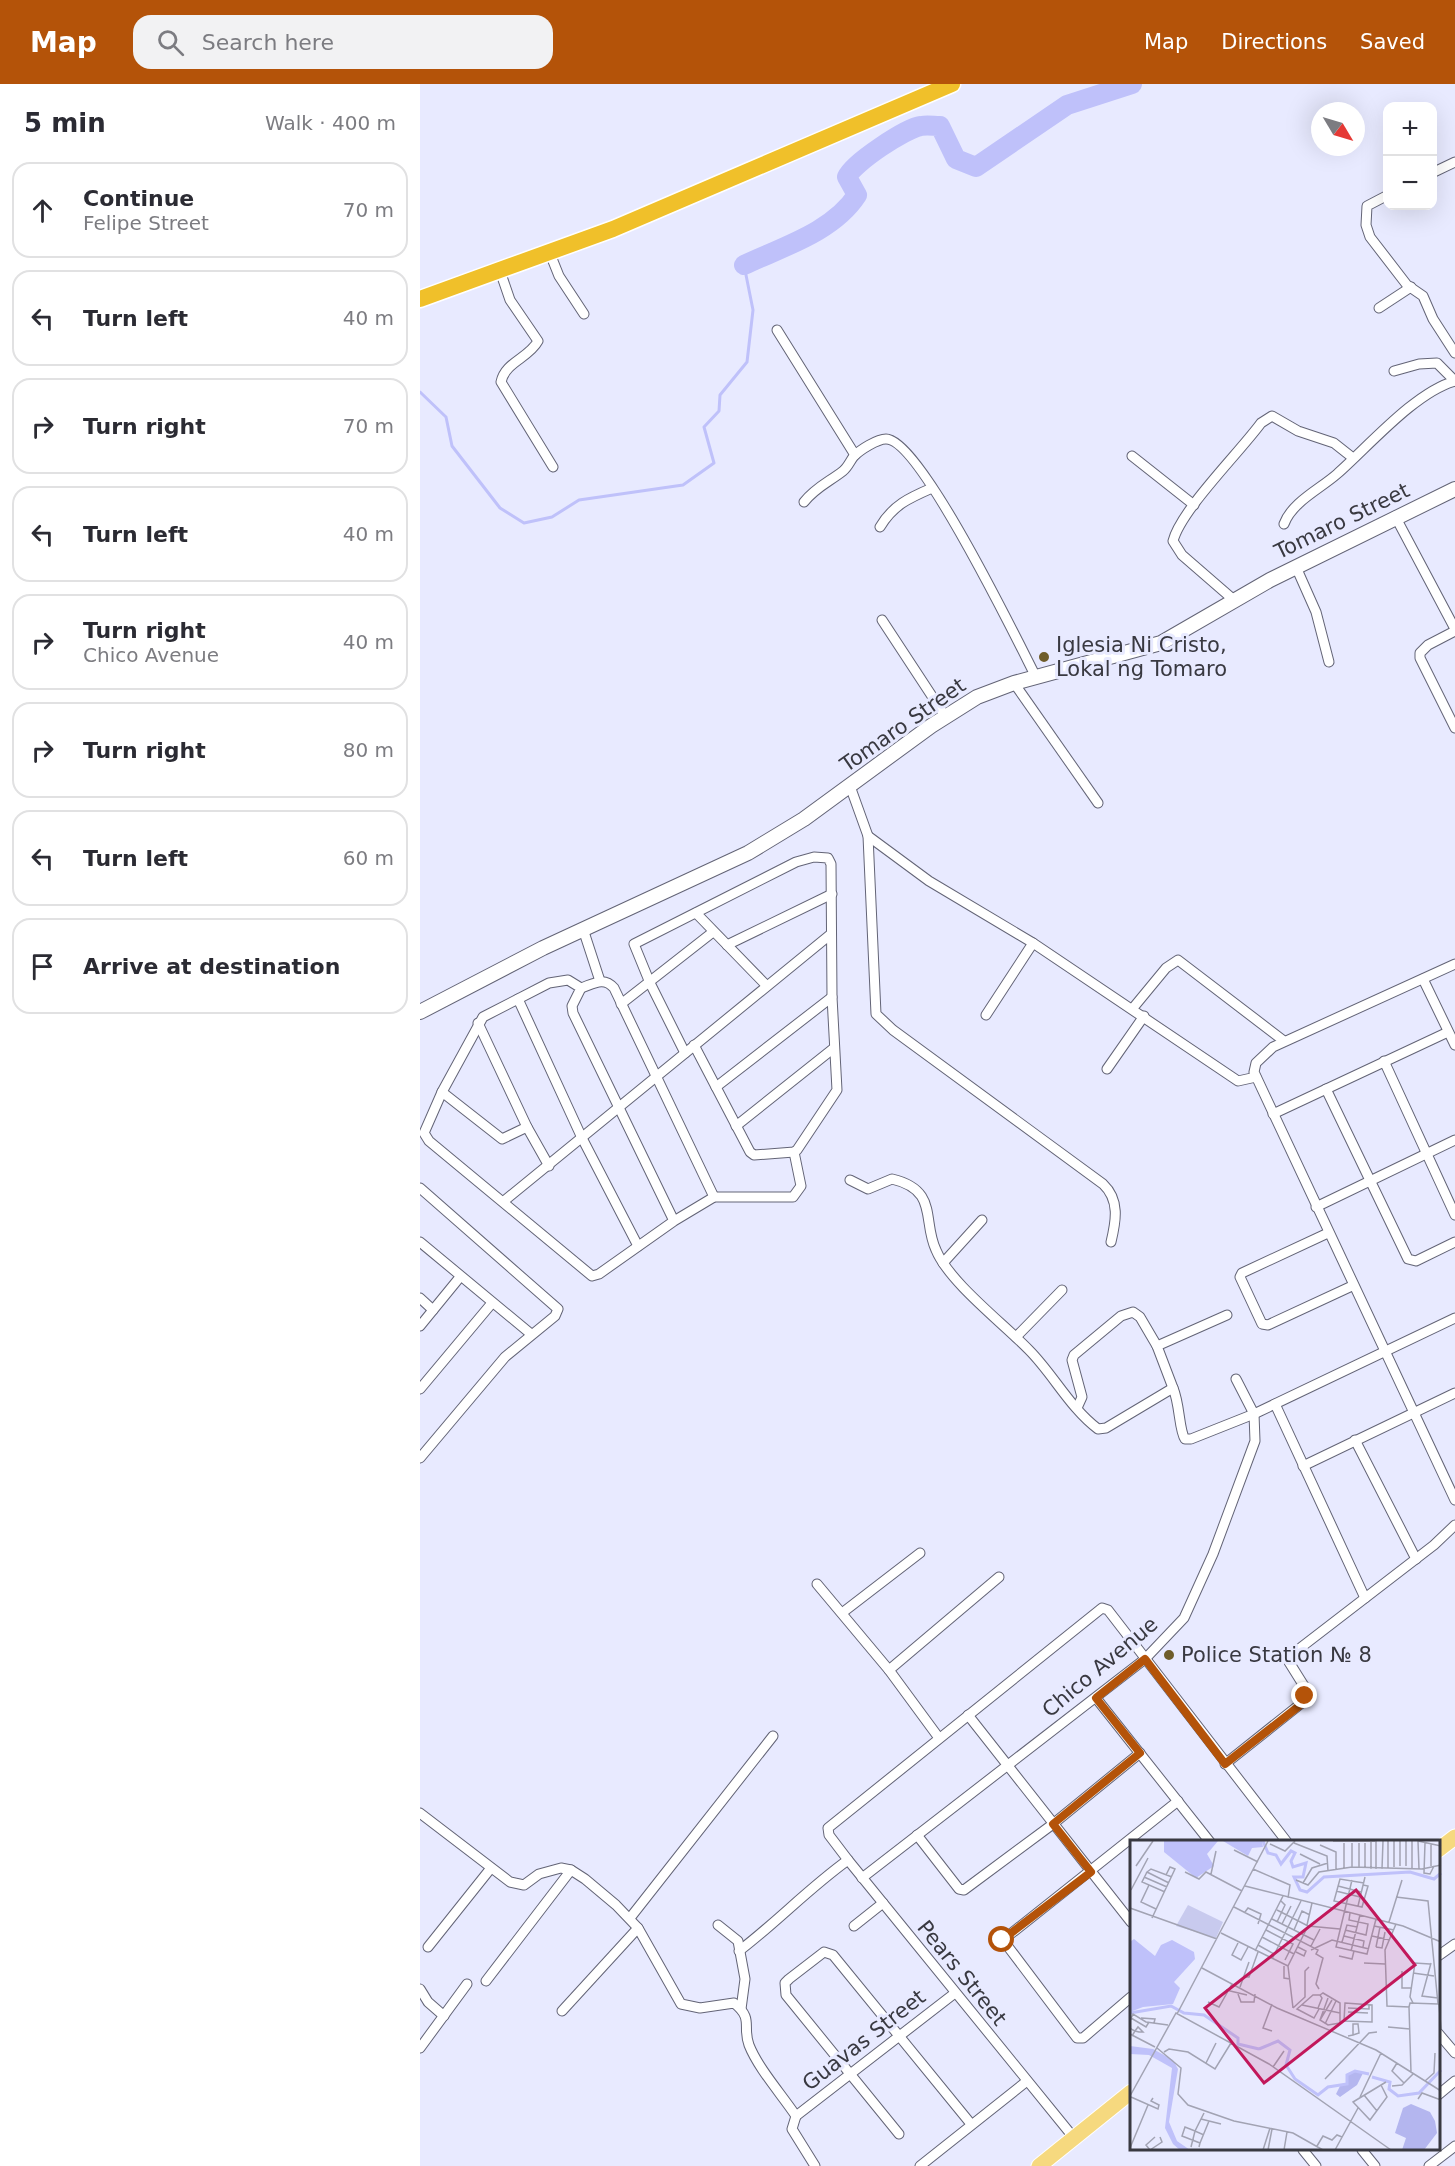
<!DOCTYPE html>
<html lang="en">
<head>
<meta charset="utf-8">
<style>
	:root { --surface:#fff; --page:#f2f2f3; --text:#2b2b33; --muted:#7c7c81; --line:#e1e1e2; --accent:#b45309 }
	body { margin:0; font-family:"DejaVu Sans",sans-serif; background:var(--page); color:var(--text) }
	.controls { position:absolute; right:18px; top:18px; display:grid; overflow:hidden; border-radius:12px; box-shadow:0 6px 24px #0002 }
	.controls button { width:54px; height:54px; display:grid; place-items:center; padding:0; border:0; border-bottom:2px solid var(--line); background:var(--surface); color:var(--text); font:30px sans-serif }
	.compass { position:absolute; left:891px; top:18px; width:54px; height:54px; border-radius:50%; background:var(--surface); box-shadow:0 6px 24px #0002; rotate:128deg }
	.stop { position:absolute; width:18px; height:18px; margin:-14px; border:4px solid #b45309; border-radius:50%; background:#fff }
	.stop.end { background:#b45309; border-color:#fff; box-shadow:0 2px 6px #0008 }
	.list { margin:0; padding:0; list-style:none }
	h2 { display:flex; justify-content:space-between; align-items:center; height:78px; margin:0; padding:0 24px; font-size:26px }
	h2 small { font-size:20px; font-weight:400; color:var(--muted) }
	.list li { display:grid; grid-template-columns:39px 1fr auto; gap:18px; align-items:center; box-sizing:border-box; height:96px; margin:0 12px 12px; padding:0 12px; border:2px solid var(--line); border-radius:18px }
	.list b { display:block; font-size:22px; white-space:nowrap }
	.list p { margin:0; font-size:20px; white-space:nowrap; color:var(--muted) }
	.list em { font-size:20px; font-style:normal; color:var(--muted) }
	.icon { flex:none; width:33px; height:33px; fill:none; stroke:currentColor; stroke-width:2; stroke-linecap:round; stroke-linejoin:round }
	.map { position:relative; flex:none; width:1035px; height:2082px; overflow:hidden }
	header { display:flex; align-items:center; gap:36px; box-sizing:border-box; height:84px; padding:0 30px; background:var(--accent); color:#fff }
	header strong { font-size:28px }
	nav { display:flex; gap:33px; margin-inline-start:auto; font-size:21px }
	.search { width:420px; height:54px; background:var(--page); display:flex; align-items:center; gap:15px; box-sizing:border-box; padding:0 21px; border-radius:18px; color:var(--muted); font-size:22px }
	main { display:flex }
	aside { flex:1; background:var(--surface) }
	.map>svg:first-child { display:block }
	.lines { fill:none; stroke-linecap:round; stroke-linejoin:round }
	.stream { stroke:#bfc1fa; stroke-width:3 }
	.river { stroke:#bfc1fa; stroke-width:20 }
	.street-casing { stroke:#636476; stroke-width:11 }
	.secondary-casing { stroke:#636476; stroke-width:16 }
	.primary-casing { stroke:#fff; stroke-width:17 }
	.highway-casing { stroke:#fff; stroke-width:19 }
	.street { stroke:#fff; stroke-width:9 }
	.secondary { stroke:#fff; stroke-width:14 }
	.primary { stroke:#f6d97f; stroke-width:15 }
	.highway { stroke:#f0c02a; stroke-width:16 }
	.route { stroke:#b45309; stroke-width:8 }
	.poi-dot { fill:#6e5c2a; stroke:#e8eaff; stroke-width:2 }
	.labels { text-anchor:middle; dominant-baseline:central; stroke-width:6; stroke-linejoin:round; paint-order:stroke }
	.street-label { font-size:21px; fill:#393941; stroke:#e8eaff }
	.poi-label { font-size:21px; fill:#393941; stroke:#e8eaff; text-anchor:start }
	.inset-river { fill:none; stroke:#bfc1fa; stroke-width:3 }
	.inset-road { fill:none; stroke:#a2a3b3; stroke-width:1.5 }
	.view { fill:#c2185b; fill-opacity:0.15; stroke:#c2185b; stroke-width:3 }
	.inset-edge { fill:none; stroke:#393941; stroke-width:3 }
</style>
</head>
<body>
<header>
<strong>Map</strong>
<div class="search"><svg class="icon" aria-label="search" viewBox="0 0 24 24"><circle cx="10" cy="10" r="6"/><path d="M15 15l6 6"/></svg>Search here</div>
<nav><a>Map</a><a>Directions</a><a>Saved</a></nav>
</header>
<main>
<aside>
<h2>5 min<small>Walk · 400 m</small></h2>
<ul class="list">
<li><svg class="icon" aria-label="ahead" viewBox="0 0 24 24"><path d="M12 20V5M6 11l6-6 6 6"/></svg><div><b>Continue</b><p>Felipe Street</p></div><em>70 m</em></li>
<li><svg class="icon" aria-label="left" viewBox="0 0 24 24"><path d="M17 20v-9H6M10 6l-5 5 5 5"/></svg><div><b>Turn left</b></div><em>40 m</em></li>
<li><svg class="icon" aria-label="right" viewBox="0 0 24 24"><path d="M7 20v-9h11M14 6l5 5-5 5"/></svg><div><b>Turn right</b></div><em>70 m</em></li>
<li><svg class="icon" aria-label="left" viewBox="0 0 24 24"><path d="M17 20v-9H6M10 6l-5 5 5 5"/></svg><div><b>Turn left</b></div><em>40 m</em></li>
<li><svg class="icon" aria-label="right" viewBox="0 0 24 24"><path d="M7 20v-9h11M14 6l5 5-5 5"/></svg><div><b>Turn right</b><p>Chico Avenue</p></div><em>40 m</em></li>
<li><svg class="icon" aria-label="right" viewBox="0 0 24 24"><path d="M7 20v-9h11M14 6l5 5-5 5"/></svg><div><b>Turn right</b></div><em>80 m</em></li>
<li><svg class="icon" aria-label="left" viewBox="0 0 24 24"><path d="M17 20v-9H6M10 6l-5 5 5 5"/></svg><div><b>Turn left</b></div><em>60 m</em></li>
<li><svg class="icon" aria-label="arrive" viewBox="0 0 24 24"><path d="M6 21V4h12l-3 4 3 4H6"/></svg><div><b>Arrive at destination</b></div></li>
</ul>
</aside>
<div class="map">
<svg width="1035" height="2082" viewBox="0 0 1035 2082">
	<rect width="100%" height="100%" fill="#e8eaff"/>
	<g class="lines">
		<path class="stream" d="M0,308l26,25 6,29 48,62 24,15 28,-6 27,-17 104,-15 31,-22 -10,-36 15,-16 1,-16 27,-33 6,-52 -9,-45"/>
		<path class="river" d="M324,181c38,-18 89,-33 113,-70l-10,-18c6,-14 59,-49 74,-51 6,-1 13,0 19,0l16,33 20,8 91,-62 65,-21"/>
		<g class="street-casing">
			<g id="street">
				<path d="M1012,89l23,-11"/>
				<path d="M968,111l-21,11 -1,19 4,12 37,48 16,11 10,23 22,34"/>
				<path d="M129,167l10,25 25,38"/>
				<path d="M79,184l11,32 28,41c-9,17 -33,21 -37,41l52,85"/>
				<path d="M959,224l32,-21"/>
				<path d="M357,246l78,125"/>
				<path d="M974,287l25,-7 18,-1 18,18"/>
				<path d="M712,372l62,49"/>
				<path d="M384,418c12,-15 25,-20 39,-31 5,-4 7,-10 11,-15 6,-6 23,-17 32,-17 34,0 132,203 150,238"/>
				<path d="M975,432l60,113"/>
				<path d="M864,440c8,-22 36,-35 53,-50 31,-27 78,-82 118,-93"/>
				<path d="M460,443c13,-22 29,-29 52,-39"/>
				<path d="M876,483l20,45 13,50"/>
				<path d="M815,517l-53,-46 -9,-14c8,-31 66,-88 88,-118l11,-7 26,15 36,12 19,15"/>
				<path d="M462,536l63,96"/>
				<path d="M1035,547l-27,14 -8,8v5l35,70"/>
				<path d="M594,599l84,120"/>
				<path d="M430,702l18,50 8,178 17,16 210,154c17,16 13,37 8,58"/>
				<path d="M448,752l61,45 104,62 205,138 18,-4"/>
				<path d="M276,829l70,72"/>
				<path d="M163,845l17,52"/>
				<path d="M307,861l105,-51"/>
				<path d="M1035,880l-182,83 -17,16 -2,9 201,428"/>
				<path d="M1003,895l32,66"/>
				<path d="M161,904c12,-4 23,-12 33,0l100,209"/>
				<path d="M98,915l64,139 56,108"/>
				<path d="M201,920l92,-72"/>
				<path d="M713,924l33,-40 12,-8 106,81"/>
				<path d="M566,931l47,-72"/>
				<path d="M265,969l-35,-70 -16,-39 162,-82 18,-5 14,1 3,6 1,133 5,93 -40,60 -3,2 -40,3 -4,-3 -56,-107"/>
				<path d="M964,977l71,154"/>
				<path d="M687,985l37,-53"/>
				<path d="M296,1003l116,-90"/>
				<path d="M906,1005l82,170 8,2 39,-19"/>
				<path d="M22,1008l60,47 25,-12 -49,-104"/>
				<path d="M853,1030l175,-82"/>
				<path d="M316,1042l98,-78"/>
				<path d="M107,1043l22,39"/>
				<path d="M430,1096l18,9 24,-10c47,11 30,42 44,71 13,32 68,74 93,100 24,24 41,58 69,79l8,-1 67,-40c7,16 6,43 12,51h6l63,-25 201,-96"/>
				<path d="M0,1104l138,121 -3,7 -50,41 -85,101"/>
				<path d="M84,1117l327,-267"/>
				<path d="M896,1123l139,-67"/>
				<path d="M254,1137l-101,-208 -1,-7 9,-18 -13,-8 -19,3 -66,34 -41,75 -18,41 5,8 163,135 7,-2 75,-53 40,-24h79l8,-11 -7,-34"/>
				<path d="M908,1149l-86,40 -2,4 22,47 6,1 84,-39"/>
				<path d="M0,1158l111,92"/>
				<path d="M523,1179l39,-43"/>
				<path d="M0,1214l13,12"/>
				<path d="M0,1242l40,-49"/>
				<path d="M596,1253l46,-47"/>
				<path d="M753,1304l-16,-42 70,-31"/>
				<path d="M0,1305l72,-86"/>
				<path d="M855,1320l90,194"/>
				<path d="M657,1324l5,-11 -10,-37 2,-5 47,-39 12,-4 7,5 17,29"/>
				<path d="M935,1356l61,119"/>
				<path d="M883,1382l152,-73"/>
				<path d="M397,1500l72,86"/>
				<path d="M422,1529l78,-60"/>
				<path d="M676,1614l114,144"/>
				<path d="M548,1631l163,207"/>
				<path d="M519,1654l-50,-68 110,-93"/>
				<path d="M805,1680l78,-62 1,-16 -15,-24 6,-10 139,-107 21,-20"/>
				<path d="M0,1729l90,69 14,3 15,-11 22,-6 10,2 14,9 31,26 22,23 43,76 19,4 34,-5c20,16 8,23 15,42 9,23 33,50 47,71"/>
				<path d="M497,1751l42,54 5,1 89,-66 87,-71"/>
				<path d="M442,1794l283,-219 39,-41 29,-64 42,-113 -1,-27 -18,-35"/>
				<path d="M210,1834l143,-182"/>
				<path d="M298,1841l20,16 7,38 -4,30"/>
				<path d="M434,1842l29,-23"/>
				<path d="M8,1863l63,-79"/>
				<path d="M319,1867c38,-29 70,-63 109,-91"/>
				<path d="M1018,1872l17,-12"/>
				<path d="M66,1897l85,-111"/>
				<path d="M0,1905l8,13 16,14"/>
				<path d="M711,1913l-48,41h-6l-74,-98 175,-139"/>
				<path d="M142,1927l76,-83"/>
				<path d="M1018,1949l17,20"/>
				<path d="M0,1964l47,-64"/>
				<path d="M1018,2011l17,-14"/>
				<path d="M376,2032l159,-123"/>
				<path d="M376,2032l-4,13 23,37"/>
				<path d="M479,2050l-113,-139 -1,-12 4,-4 35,-27 9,3 138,169"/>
				<path d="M654,2054l-226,-278 -19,-25 -1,-7 274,-220 6,2 179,232"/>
				<path d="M883,2066l13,16"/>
				<path d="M942,2066l13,16"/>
				<path d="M500,2082l107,-85"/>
				<path d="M1009,2082l26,-20"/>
			</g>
		</g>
		<g class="secondary-casing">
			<path id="secondary" d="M0,928l123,-64 205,-95 56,-34 127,-93 46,-29 37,-14 147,-40 109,-63 185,-91"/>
		</g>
		<g class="primary-casing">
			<g id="primary">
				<path d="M1018,1766l17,-13"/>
				<path d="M619,2082l92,-74"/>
			</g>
		</g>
		<g class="highway-casing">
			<path id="highway" d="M0,215l193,-70 339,-145"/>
		</g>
		<use href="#street" class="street"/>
		<use href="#secondary" class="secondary"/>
		<use href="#primary" class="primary"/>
		<use href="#highway" class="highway"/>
	</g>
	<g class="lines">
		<path class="route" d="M582,1856l89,-68 -38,-48 87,-71 -44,-55 49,-39 80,105 74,-58 6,-10"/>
	</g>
	<g class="poi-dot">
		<circle cx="624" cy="573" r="6"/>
		<circle cx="749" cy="1571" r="6"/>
	</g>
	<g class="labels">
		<g class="street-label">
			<text transform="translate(922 437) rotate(-26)">Tomaro Street</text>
			<text transform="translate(483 641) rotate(-35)">Tomaro Street</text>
			<text transform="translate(680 1583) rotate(-40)">Chico Avenue</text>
			<text transform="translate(542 1889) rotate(51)">Pears Street</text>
			<text transform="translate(444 1956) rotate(-38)">Guavas Street</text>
		</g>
		<g class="poi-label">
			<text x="636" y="561">Iglesia Ni Cristo,<tspan x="636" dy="24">Lokal ng Tomaro</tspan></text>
			<text x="761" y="1571">Police Station № 8</text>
		</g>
	</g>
	<g transform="translate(710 1756)">
		<rect width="310" height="310" fill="#e8eaff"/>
		<path d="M58,65l35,17 -7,16 -40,-12z" fill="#c8caee"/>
		<path d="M225,231l8,2 -6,12 -17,12 -4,-3 4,-8 7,-2v-9zM281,264l19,8 5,9 2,12 -13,17h-22l4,-12 -11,-5 8,-25z" fill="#b4b6ef"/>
		<path d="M34,1h54l-11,13 7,12 -18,12 -32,-26zM93,1h39l1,6 -11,1 -4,8zM4,99l21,17 6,-11 11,-5 22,12 1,7 -21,23 6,6 -7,16 -30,3 -13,5v-70zM0,206l23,3 20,11 5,9 -9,53 8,19 13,9h-10l-7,-6 -8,-16 7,-60 -23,-13 -19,-1z" fill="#bfc1fa"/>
		<path class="inset-river" d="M133,1l5,12 8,2 5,9 10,-13 4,2 -4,8 2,6 13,-4 -3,14h-9l6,13 7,2 17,-15 86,-5 24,7 7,-6M0,173l41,-7 13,7 20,2 34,23v6l21,5M129,209l19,-8 12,9 -4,15 9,14 23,16 10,-8 19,-3v-9l8,-4 14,3M242,237l18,5 -1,7 9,7 21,-3 22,-23"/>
		<path class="inset-road" d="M203,1h42M246,1v28M258,1v27M264,1v26M270,1v25M276,1v25M282,1v27M288,1l1,28M288,1l23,5M241,2v27M164,3l33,13 1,15M214,3v25M222,3v24M229,3v24M235,3v25M295,3l-1,30 6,1 4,-8M140,4l15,7 10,-10M301,4v22M190,5l16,7v18M104,10l24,12M170,14l20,10M6,26l17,-25M123,29l37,16 -2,13M252,29l1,-28M17,32l-5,10 23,10M55,32l14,7 7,-7 36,19M81,34l5,-23M14,37l23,10M166,40l12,5 11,-13 33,-5 70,2 19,-4M222,40l-16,67 31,7 9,-35M39,43l-22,-11 4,-3 21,8M173,43l9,-15 16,-5M19,45l-8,17 15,7M233,45l5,1 -6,21 -28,-6 6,-22 24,4M115,46l158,40 38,16M208,46l23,6M1,50l17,-32M206,51l24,6M266,57l32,4 10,103 -28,-1 -1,4M228,66l7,-29M104,67l84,43 -2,4 7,4 -7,26 3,5M0,68l87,31M147,70l31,16 32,3M115,72l3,-4 13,6 -3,10M22,78l23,-49 -5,-2 -4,8M142,79l42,21M147,82l8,-17 -4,-4M259,82l13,-42M152,84l9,-18M266,84l-11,26 2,56 22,1 2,65M177,85l5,-22M244,86l20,4M136,90l27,14 -8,16M164,90l8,-19 8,4M215,90l21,5 2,-11 -19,-4 1,-7M91,93l67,33M214,96l20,5 -1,6M242,96l18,4M132,97l32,17M212,102l5,-17 10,2M108,103l-6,12 9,5 7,-13M128,105l16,9M181,106l9,-17M246,107l6,1 3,-16M246,107l4,-20M181,110l21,-10 37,9M125,111l28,-55M221,111l9,-36M166,112l8,4 2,-5 -8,-4M209,116l13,3 2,-8M142,119l29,-58M234,123l21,1M301,123l-9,33 16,2M154,126v12l6,1M72,128l75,40 99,42 65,41M272,131v17h9M283,133l21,3M115,137h4l9,-25M110,147l9,-25M96,150l21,5M108,154l3,8h13l1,-8M190,155l3,-2 17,10v20l-12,2 -8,-5 12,-20M78,162l11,5 13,-23M215,163l27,2v17l-28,-1zM283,163l-3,-6 5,-34 15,1M142,164l-9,24 9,3M309,164l2,25M172,165l38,8M163,168l-5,-42 20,-40M163,168l12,-11v-26l4,-4M188,168l4,-10 -2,-3h-7l-16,14 17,9 5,-9M218,168l21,1v-4M218,172l20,1M47,174l91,-173M1,178l15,9 3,-5M11,178l14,1 -1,4M190,180l8,-22M0,181l3,-7 13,8 22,3M195,184l11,-23M258,187l22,2M0,188l3,2 2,1 4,1h4l-5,-5 -3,4 -3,5M0,194l25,13M218,196l5,-1 6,-2 -1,-9h-5v11M27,208l24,20 -3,26 10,11 46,16 59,12 30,17M34,212l5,-3 19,3 27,17 16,-26M76,223l10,-20M267,223l-5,8 12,12M143,227l11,-16M195,239l44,-46 8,-1M295,241l9,-8 1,-20M251,245l6,12 -17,23 -17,-18 33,-20M262,246l10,-1 11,-11M234,255l13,16M0,256l46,-83 93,51 122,86M1,257l27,12 1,-4 -8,-4 2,-3M230,257l21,-44M288,259l4,-6 19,7M71,279l20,5M53,293l2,-6 10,4 9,-18M53,293l-1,3 18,7 -1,4M70,303l9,-22M187,306l6,-10 9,4 5,-5 5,2M61,307l4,-16 9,4M0,308l18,-43M20,310l12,-8 -2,-5M20,310l-4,-5 9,-8M133,310l7,-22M138,310l4,-21M154,310l3,-18M205,310l23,-42"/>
		<path class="view" d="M226,50l59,75 -151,118 -59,-75z"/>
		<rect width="310" height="310" class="inset-edge"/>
	</g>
</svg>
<div class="controls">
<button>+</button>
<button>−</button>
</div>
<svg class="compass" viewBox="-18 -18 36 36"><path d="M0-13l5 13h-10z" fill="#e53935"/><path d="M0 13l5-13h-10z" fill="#7c7c81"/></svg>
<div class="stop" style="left:582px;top:1856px"></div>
<div class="stop end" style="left:885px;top:1612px"></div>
</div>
</main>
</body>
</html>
